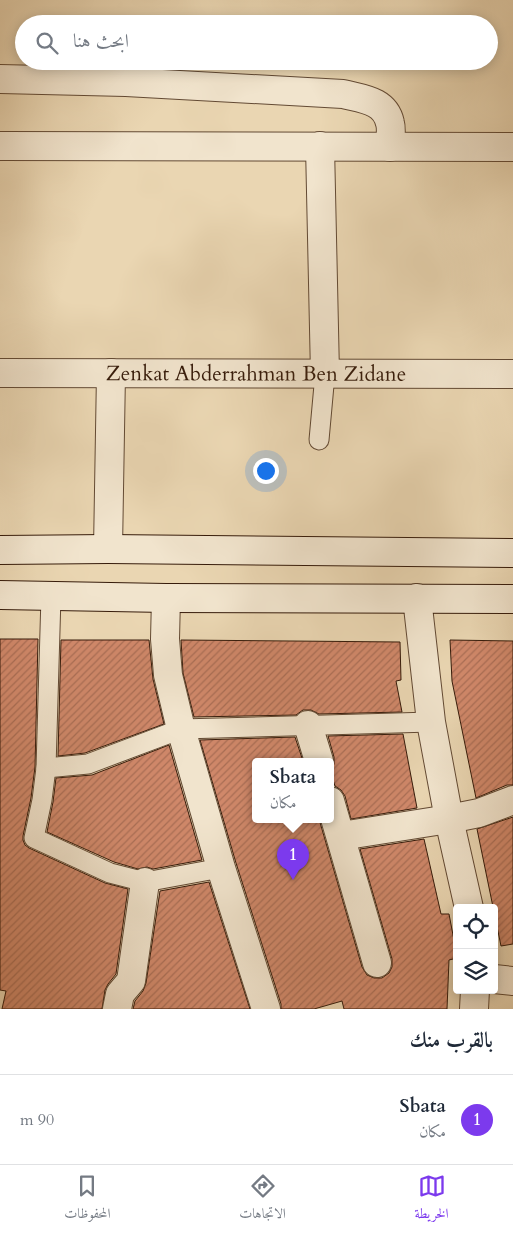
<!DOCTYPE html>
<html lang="ar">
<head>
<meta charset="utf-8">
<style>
	:root { --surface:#fff; --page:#f6f6f7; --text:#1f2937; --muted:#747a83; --line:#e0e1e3; --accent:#7c3aed }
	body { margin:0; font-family:Cardo,Amiri,serif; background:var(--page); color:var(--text); direction:rtl }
	.controls { position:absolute; right:15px; bottom:15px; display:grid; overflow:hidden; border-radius:5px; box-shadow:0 2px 12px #0003 }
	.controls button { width:45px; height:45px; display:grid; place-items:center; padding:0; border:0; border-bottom:1px solid var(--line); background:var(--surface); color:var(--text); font:25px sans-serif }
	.you { position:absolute; left:265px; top:470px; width:18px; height:18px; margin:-12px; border:4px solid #fff; border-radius:50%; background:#1a73e8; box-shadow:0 0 0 8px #1a73e833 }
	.badge { display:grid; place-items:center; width:32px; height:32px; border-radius:50%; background:var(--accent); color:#fff; font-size:16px; font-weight:700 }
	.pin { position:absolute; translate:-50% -41px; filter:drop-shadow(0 1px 2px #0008) }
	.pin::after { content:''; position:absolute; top:26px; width:18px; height:15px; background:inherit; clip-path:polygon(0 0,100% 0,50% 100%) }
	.popup { position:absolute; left:252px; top:758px; width:82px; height:65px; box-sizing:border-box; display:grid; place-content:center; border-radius:5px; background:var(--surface); filter:drop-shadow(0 1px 4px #0005); font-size:16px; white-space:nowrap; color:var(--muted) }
	.popup b { font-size:19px; color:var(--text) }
	.popup::after { content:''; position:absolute; left:50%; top:100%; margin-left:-10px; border:10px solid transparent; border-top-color:var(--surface) }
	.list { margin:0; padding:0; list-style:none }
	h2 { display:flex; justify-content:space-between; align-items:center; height:65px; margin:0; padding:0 20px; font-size:21px }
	h2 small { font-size:16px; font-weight:400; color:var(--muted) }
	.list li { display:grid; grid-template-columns:32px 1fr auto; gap:15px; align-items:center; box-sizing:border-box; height:90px; padding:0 20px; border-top:1px solid var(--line) }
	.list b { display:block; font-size:19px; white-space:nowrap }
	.list p { margin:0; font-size:16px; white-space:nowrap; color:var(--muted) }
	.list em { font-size:16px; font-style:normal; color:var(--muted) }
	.icon { flex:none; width:28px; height:28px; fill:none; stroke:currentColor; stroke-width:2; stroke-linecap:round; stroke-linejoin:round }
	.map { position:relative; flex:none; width:513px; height:1009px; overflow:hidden; direction:ltr }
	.search { position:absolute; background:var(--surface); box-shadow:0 2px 12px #0003; left:15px; right:15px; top:15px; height:55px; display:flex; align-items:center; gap:12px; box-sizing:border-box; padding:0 18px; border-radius:28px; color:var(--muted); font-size:19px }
	.sheet { height:155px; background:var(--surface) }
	nav { display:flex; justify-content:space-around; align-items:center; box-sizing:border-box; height:70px; border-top:1px solid var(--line); background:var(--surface); font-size:14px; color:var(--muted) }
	nav a { display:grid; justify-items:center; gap:2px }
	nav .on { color:var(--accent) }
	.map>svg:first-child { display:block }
	.building { fill:url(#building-hatch); stroke:#361b0a }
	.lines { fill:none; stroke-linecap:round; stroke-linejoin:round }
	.service-casing { stroke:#634a34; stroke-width:21 }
	.pedestrian-casing { stroke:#634a34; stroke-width:30 }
	.minor-casing { stroke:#634a34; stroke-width:30 }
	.secondary-casing { stroke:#361b0a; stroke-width:30 }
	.service { stroke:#f1e4cd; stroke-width:19 }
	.pedestrian { stroke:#f1e4cd; stroke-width:28 }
	.minor { stroke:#f1e4cd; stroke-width:28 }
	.secondary { stroke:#f1e4cd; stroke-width:28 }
	.labels { text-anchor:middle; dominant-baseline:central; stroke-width:5; stroke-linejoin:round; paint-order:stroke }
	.street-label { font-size:21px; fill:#361b0a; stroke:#f1e4cd }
</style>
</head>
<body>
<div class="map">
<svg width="513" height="1009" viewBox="0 0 513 1009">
	<defs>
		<pattern id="building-hatch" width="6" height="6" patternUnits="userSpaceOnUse" patternTransform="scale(1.25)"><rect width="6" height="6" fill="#d0886a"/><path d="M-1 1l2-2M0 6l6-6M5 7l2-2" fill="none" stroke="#aa6e55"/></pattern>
	</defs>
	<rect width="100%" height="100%" fill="#ead6b2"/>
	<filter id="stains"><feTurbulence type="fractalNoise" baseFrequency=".004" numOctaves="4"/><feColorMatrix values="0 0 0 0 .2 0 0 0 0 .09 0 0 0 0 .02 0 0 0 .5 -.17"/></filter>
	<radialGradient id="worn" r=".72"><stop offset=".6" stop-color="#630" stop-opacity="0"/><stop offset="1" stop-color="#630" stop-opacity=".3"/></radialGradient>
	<g class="building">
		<path d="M0,639h38l-3,128 -4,31 -8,38v4l2,5 4,3 76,35 23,6 -12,85 -8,10 -3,6 -3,19h-100l4,-18 -6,-1z"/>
		<path d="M61,640h88l4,39 11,45 -79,29 -27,3z"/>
		<path d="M181,640l219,2 1,38 -5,1 6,31 -83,2 -8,-4h-8l-7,5 -102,2 -11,-44z"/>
		<path d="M450,640l63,1v144h-6l-31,13 -24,-117z"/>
		<path d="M403,734l14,74 -66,11 -6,-23 -4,-6 -6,-4 -5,-14 4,-8v-7l-6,-21z"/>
		<path d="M295,737l8,24h-47v58h63l43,148 5,8 7,3h8l7,-5 3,-6v-8l-32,-110 64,-10 17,75h8l8,42v2l-8,2 -2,49h-103l-2,-8 -28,8h-33v-5l-45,-141 -36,-123z"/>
		<path d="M169,745l33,115 -49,9 -6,-2 -9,2 -24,-7 -67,-30 6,-30 3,-24 36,-3z"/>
		<path d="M513,817v127l-12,2 -24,-117z"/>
		<path d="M209,882l41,127h-117l2,-8 8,-10 3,-8 14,-92z"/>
	</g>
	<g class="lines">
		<g class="service-casing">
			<g id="service">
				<path d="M319,440l6,-66"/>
				<path d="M51,596l-5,172 -4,32 -8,38 76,35 35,9 76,-14"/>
				<path d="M46,768l42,-4 93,-35 250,-7"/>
			</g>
		</g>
		<g class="pedestrian-casing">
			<g id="pedestrian">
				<path d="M166,598l-1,41 3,36 13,54 40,139 45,141"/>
				<path d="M417,598l14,124 18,97 20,89"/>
				<path d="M308,725l11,36"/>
				<path d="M330,801l47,162"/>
				<path d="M341,836l108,-17 30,-6 34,-13"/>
				<path d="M117,1009l3,-15 11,-13 14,-99"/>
			</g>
		</g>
		<g class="minor-casing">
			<g id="minor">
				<path d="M0,79l126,3 217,12c19,5 42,6 47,29 2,7 0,16 0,24"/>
				<path d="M0,146l513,1"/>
				<path d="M320,146l5,228"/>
				<path id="s1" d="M0,373l513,1"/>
				<path d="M108,549l3,-176"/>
				<path d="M494,979l19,2"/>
				<path d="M474,1009l1,-19"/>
			</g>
		</g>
		<g class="secondary-casing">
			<g id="secondary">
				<path d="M0,550l108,-1 405,4"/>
				<path d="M0,595l166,3 347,1"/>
			</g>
		</g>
		<use href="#service" class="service"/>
		<use href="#pedestrian" class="pedestrian"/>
		<use href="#minor" class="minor"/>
		<use href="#secondary" class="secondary"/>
	</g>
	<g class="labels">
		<g class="street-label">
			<text stroke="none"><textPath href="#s1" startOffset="256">Zenkat Abderrahman Ben Zidane</textPath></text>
		</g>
	</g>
	<rect width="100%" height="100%" filter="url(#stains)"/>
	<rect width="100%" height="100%" fill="url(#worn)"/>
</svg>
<div class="controls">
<button><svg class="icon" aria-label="locate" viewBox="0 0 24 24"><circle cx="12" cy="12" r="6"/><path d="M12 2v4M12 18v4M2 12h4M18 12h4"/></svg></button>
<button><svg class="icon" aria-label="layers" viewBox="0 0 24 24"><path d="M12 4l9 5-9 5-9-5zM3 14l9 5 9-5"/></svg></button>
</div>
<div class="you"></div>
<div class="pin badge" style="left:293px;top:880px">1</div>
<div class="popup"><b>Sbata</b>مكان</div>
<div class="search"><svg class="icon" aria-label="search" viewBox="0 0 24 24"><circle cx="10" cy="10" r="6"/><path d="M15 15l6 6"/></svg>ابحث هنا</div>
</div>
<section class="sheet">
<h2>بالقرب منك<small></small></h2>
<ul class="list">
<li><span class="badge">1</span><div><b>Sbata</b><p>مكان</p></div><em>90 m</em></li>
</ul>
</section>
<nav>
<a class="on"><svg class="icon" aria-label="map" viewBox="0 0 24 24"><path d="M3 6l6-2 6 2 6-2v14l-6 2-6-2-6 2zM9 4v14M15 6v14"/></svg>الخريطة</a>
<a><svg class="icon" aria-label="directions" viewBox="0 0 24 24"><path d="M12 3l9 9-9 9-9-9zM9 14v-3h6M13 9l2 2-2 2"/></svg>الاتجاهات</a>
<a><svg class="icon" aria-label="saved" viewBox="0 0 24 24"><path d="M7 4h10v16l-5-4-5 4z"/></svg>المحفوظات</a>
</nav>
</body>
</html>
